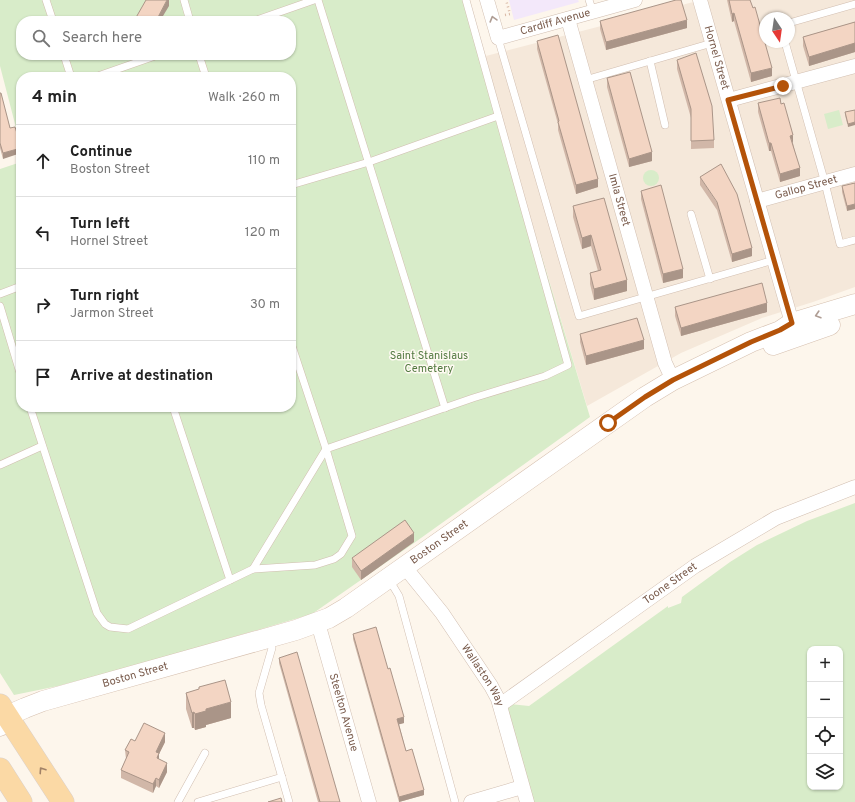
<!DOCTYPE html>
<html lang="en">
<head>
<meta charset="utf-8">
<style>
	:root { --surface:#fff; --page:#f6f6f6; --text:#222; --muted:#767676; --line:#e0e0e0 }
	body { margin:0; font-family:Overpass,sans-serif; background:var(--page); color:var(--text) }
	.controls { position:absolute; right:12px; bottom:12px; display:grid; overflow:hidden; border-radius:8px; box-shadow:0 1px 3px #0004 }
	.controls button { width:36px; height:36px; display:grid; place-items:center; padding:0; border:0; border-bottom:1px solid var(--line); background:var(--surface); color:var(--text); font:20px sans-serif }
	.compass { position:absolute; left:759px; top:12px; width:36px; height:36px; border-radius:50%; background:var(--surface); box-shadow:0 1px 3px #0004; rotate:167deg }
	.stop { position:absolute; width:12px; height:12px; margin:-9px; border:3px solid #b45309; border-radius:50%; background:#fff }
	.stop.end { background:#b45309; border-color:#fff; box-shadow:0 1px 4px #0008 }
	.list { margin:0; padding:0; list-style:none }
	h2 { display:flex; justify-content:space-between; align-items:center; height:52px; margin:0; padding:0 16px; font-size:17px }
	h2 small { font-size:13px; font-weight:400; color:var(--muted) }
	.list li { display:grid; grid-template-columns:26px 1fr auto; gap:12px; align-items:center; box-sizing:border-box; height:72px; padding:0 16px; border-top:1px solid var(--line) }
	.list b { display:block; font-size:15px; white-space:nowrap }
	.list p { margin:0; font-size:13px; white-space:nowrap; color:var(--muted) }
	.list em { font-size:13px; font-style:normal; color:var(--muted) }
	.icon { flex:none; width:22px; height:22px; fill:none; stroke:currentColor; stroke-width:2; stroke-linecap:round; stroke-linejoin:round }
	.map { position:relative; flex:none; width:855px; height:802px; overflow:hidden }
	.search { position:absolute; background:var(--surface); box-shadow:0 1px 3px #0004; left:16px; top:16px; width:280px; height:44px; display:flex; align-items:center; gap:10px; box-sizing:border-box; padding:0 14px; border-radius:16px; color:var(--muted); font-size:15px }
	.panel { position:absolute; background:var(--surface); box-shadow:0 1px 3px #0004; left:16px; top:72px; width:280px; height:340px; border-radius:16px }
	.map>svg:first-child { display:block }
	.residential { fill:#f5e8da; fill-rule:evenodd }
	.education { fill:#f3e8fa }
	.green { fill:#d8ecc9; fill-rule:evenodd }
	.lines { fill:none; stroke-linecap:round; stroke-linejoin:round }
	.service-casing { stroke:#d1beb0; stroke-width:8 }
	.minor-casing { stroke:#d1beb0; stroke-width:15 }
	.secondary-casing { stroke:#d6c0b0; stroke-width:21 }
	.primary-casing { stroke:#dad1cd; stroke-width:23 }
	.path { stroke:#d9b8a5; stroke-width:2.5; stroke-dasharray:1 3; stroke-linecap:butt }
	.service { stroke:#fff; stroke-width:7 }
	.minor { stroke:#fff; stroke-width:14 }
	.secondary { stroke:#fff; stroke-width:20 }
	.primary { stroke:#fbd9a5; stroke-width:22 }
	.wall { fill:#d1b7a8 }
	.shaded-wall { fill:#aa9588 }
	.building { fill:#f3d5c3; stroke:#aa9588 }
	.oneway { stroke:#af9d94 }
	.oneway2 { stroke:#a18267 }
	.route { stroke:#b45309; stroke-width:5 }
	.labels { text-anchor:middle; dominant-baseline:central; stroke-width:3; stroke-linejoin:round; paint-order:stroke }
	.street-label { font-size:11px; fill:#7a5c4d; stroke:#fffaf3 }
	.park-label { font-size:11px; fill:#537a41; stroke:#fffaf3 }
</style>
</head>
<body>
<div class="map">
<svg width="855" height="802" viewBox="0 0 855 802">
	<rect width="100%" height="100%" fill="#fdf6ec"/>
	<path class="residential" d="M701,0h154v287l-42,15 -51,16 -81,35 -94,53 -105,-349zM765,18h24v24h-24z"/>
	<path class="education" d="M509,0h69l1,2 -65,18z"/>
	<g class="green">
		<path d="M0,0h469l13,57 108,360 -176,126 -102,71 -161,47 -93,25 -44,9 -14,-22v-504l21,-7v245h270v-330h-270v70l-21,-81zM21,21h270v34h-270z"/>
		<path d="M839,110l4,15 -15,4 -4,-15z"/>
		<circle cx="651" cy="178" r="8"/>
		<path d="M855,503v299h-322l-27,-92 4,-6 19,2 139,-100v2l13,-5 1,-6 48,-35 27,-17 50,-24zM810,649h30v138h-30z"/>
	</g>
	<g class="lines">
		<g class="service-casing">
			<g id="service">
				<path d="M46,0l7,21"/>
				<path d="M184,0l6,21"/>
				<path d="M318,0l127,408"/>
				<path d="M589,0l4,12"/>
				<path d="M254,21l60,-21"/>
				<path d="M789,23l66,-19"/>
				<path d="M498,38l81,278 195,-56"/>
				<path d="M785,42l40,141 15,61 15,-4"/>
				<path d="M64,55l7,22"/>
				<path d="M199,55l7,22"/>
				<path d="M650,61l15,64"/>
				<path d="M95,77l63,-22"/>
				<path d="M585,80l127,-37"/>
				<path d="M291,185l78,-23 129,-46"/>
				<path d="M691,214l19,65"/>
				<path d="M0,294l21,-8"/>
				<path d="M0,306l21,70"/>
				<path d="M30,407l67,206 8,11 5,3 18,2 125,-60 62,-4 19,-6 7,-5 11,-18 -26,-87 -35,-106"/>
				<path d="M173,407l57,173"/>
				<path d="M0,465l42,-19"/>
				<path d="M253,569l73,-120 147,-51 72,-22 23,-11 -102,-365"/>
				<path d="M393,586l6,10 56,206"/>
				<path d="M272,648l-13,45 2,12 28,97"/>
				<path d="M178,802l27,-49"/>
				<path d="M198,802l84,-25"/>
			</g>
		</g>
		<g class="minor-casing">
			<g id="minor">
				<path id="s1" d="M487,0l11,38 137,-38"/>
				<path id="s2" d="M700,0l92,323"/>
				<path id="s3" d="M568,19l97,344 8,17"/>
				<path d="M729,100l126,-34"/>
				<path id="s4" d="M757,201l98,-27"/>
				<path id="s5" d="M404,566l38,47 49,73 7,13 29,103"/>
				<path id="s6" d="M318,623l51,179"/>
				<path id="s7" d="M500,705l195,-139 81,-48 79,-31"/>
				<path d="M471,802l51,-15"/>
			</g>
		</g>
		<g class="secondary-casing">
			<g id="secondary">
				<path d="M773,345l57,-20"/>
				<path id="s8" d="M0,726l7,-10 18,-8 18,-7 253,-71 33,-12 17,-10 299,-211 28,-17 78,-38 29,-11 12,-8 63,-19"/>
			</g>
		</g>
		<g class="primary-casing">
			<g id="primary">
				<path d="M0,705l63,97"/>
				<path d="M0,769l21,33"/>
			</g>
		</g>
		<path class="path" d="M505,15l5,-1 -4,-14"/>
		<use href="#service" class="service"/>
		<use href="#minor" class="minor"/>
		<use href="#secondary" class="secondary"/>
		<use href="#primary" class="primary"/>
	</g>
	<g class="wall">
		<path d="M727,0h23l22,76 -21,6 -17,-61 -2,1z"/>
		<path d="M600,21l87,7 -81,22 -6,-21z"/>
		<path d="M855,22v30l-46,14 -6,-20v-9z"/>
		<path d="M537,41l61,146 -22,7 -18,-64v-6l-21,-75z"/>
		<path d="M677,60l37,80v8l-23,1v-31l-14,-49z"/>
		<path d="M607,78l45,83 -23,6 -22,-80z"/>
		<path d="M0,93l10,35 -7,31 -3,-11z"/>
		<path d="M758,103l35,40 7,33 -20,6 -9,-31h-2l-11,-39z"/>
		<path d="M855,110l-7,17 -3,-12v-3z"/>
		<path d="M700,177l52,79 -20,6 -15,-52 -17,-25z"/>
		<path d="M855,183l-8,28 -5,-19v-6z"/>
		<path d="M641,191l42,87 -20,5 -22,-84z"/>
		<path d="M573,206l54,85 -33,9 -4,-16v-11l8,-2 -7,-25 -9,3 -9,-32z"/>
		<path d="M675,307l92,5 -86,24 -6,-20z"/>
		<path d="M580,334l64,15 -58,16 -6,-23z"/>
		<path d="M414,542l-53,38 -9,-13v-9z"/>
		<path d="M353,634l35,35 16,54 -5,1 7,27 18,44 -25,7 -46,-163z"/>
		<path d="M279,658l61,144h-22l-39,-139z"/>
		<path d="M199,687l32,31 -25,7v2l-11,3 -1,-2h-2l-6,-19v-16l13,-3z"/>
		<path d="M135,741l30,1 -6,12v5l8,13 -8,16 -3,-2 -3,7 -32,-15v-8l5,-11 -1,-9z"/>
	</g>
	<g class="shaded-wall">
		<path d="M167,0h2v6l-9,15h-4z"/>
		<path d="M734,13v8l-2,1v-8z"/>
		<path d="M687,20v8l-81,22v-8z"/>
		<path d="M855,43v9l-46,14v-9z"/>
		<path d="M772,68v8l-21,6v-9z"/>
		<path d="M855,122v3l-7,2v-3z"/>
		<path d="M793,135v9l-3,-8z"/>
		<rect x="769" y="143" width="2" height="8"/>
		<path d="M21,148v5l-18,6v-6z"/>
		<path d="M652,152v9l-23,6v-8z"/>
		<path d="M800,168v8l-20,6v-8z"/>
		<path d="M598,179v8l-22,7v-9z"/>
		<path d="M855,204v5l-8,2v-5z"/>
		<path d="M591,235v11l-9,3v-11z"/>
		<path d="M752,248v8l-20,6v-8z"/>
		<path d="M683,269v9l-20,5v-9z"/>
		<path d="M627,280v11l-33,9v-11z"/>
		<path d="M767,303v9l-86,24v-8z"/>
		<path d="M644,340v9l-58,16v-9z"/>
		<path d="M414,533v9l-53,38v-9z"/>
		<path d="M231,702v16l-25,7v2l-11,3v-16l11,-5z"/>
		<path d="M194,712v16h-2v-15z"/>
		<path d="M404,717v6l-7,2v-6z"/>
		<path d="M165,733v9l-6,12v8l-2,4 -1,-14z"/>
		<path d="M167,763v9l-8,16v-8z"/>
		<path d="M156,778v8l-3,7v-9z"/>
		<path d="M424,790v5l-25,7v-5z"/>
	</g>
	<g class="building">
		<path d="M146,0h21l-11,21h-22z"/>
		<path d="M676,0h5l6,20 -81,22 -6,-21z"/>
		<path d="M729,0h21l3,8 2,-1 17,61 -21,5 -17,-60 -2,1z"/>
		<path d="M855,22v21l-46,14 -6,-20z"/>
		<path d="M558,35l40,144 -22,6 -18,-63 1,-1 -22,-80z"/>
		<path d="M696,53l16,53 2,34 -23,1v-32l-14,-49z"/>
		<path d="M630,72l22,80 -23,7 -22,-81z"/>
		<path d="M0,93h1l9,35 5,-1 6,19v2l-18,5 -3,-10z"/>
		<path d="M780,98l1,6 3,-1 9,32 -3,1 10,32 -20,6 -9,-31h-2l-11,-40z"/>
		<path d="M855,110v12l-7,2 -3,-12z"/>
		<path d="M721,164l16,30 15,54 -20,6 -15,-52 -17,-25z"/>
		<path d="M855,183v21l-8,2 -5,-20z"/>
		<path d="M661,185l22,84 -20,5 -22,-83z"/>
		<path d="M604,198l23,82 -33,9 -4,-16 11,-3 -10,-35 -9,3 -9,-32z"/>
		<path d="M762,283l5,20 -86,25 -6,-21z"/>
		<path d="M637,318l7,22 -58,16 -6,-22z"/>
		<path d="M405,520l9,13 -53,38 -9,-13z"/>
		<path d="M376,627l12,42 2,-1 14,49 -7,2 9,32 6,-2 12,41 -25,7 -46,-163z"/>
		<path d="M297,652l43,150h-20l-41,-144z"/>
		<path d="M225,680l6,22 -25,7v2l-11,3 -1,-2 -2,1 -6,-20 13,-4v-2z"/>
		<path d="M144,723l21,10 -9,19 3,1 -2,5 10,5 -8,17 -3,-2 -3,6 -32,-14 8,-18 -4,-2 6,-11 4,2z"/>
		<path d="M281,798l1,4h-14z"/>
	</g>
	<defs><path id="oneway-chevron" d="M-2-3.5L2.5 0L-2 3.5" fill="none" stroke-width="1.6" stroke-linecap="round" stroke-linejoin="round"/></defs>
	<g class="oneway">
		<use href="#oneway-chevron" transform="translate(493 19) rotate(-106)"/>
		<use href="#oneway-chevron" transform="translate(818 315) rotate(163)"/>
	</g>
	<use class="oneway2" href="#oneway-chevron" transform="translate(42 770) rotate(-124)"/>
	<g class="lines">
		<path class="route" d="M608,423l37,-26 28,-17 78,-38 29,-12 12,-7 -64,-223 55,-14"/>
	</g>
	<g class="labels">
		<g class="street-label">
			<text stroke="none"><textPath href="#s1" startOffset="99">Cardiff Avenue</textPath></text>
			<text stroke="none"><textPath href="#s2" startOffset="60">Hornel Street</textPath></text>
			<text stroke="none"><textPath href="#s4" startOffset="51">Gallop Street</textPath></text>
			<text stroke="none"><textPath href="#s3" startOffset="188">Imla Street</textPath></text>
			<text stroke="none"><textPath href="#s8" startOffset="483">Boston Street</textPath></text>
			<text stroke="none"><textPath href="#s7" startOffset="209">Toone Street</textPath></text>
			<text stroke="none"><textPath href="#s8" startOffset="147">Boston Street</textPath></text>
			<text stroke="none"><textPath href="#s5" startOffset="135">Wallaston Way</textPath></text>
			<text stroke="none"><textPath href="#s6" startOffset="93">Steelton Avenue</textPath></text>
		</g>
		<g class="park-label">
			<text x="429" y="356">Saint Stanislaus<tspan x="429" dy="13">Cemetery</tspan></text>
		</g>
	</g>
</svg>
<div class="controls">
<button>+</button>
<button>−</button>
<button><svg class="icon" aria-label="locate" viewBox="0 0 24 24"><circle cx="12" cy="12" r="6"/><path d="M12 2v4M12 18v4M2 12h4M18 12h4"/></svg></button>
<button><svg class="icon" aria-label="layers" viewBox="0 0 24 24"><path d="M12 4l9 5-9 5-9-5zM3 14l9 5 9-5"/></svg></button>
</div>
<svg class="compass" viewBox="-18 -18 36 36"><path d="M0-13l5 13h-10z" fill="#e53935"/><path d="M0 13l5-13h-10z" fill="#767676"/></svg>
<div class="stop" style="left:608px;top:423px"></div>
<div class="stop end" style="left:783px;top:86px"></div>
<div class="search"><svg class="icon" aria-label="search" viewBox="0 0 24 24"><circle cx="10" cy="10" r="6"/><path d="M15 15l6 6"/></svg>Search here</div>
<section class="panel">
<h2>4 min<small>Walk · 260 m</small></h2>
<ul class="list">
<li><svg class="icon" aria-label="ahead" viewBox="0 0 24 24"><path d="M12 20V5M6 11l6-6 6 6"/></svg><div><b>Continue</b><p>Boston Street</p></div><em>110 m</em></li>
<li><svg class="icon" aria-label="left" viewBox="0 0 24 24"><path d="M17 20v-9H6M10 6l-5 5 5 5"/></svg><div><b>Turn left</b><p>Hornel Street</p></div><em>120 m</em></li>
<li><svg class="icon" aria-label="right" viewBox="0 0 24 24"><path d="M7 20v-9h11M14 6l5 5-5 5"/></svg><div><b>Turn right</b><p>Jarmon Street</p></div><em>30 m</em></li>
<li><svg class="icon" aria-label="arrive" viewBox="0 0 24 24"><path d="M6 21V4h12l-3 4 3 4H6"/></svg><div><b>Arrive at destination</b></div></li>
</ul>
</section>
</div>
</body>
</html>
